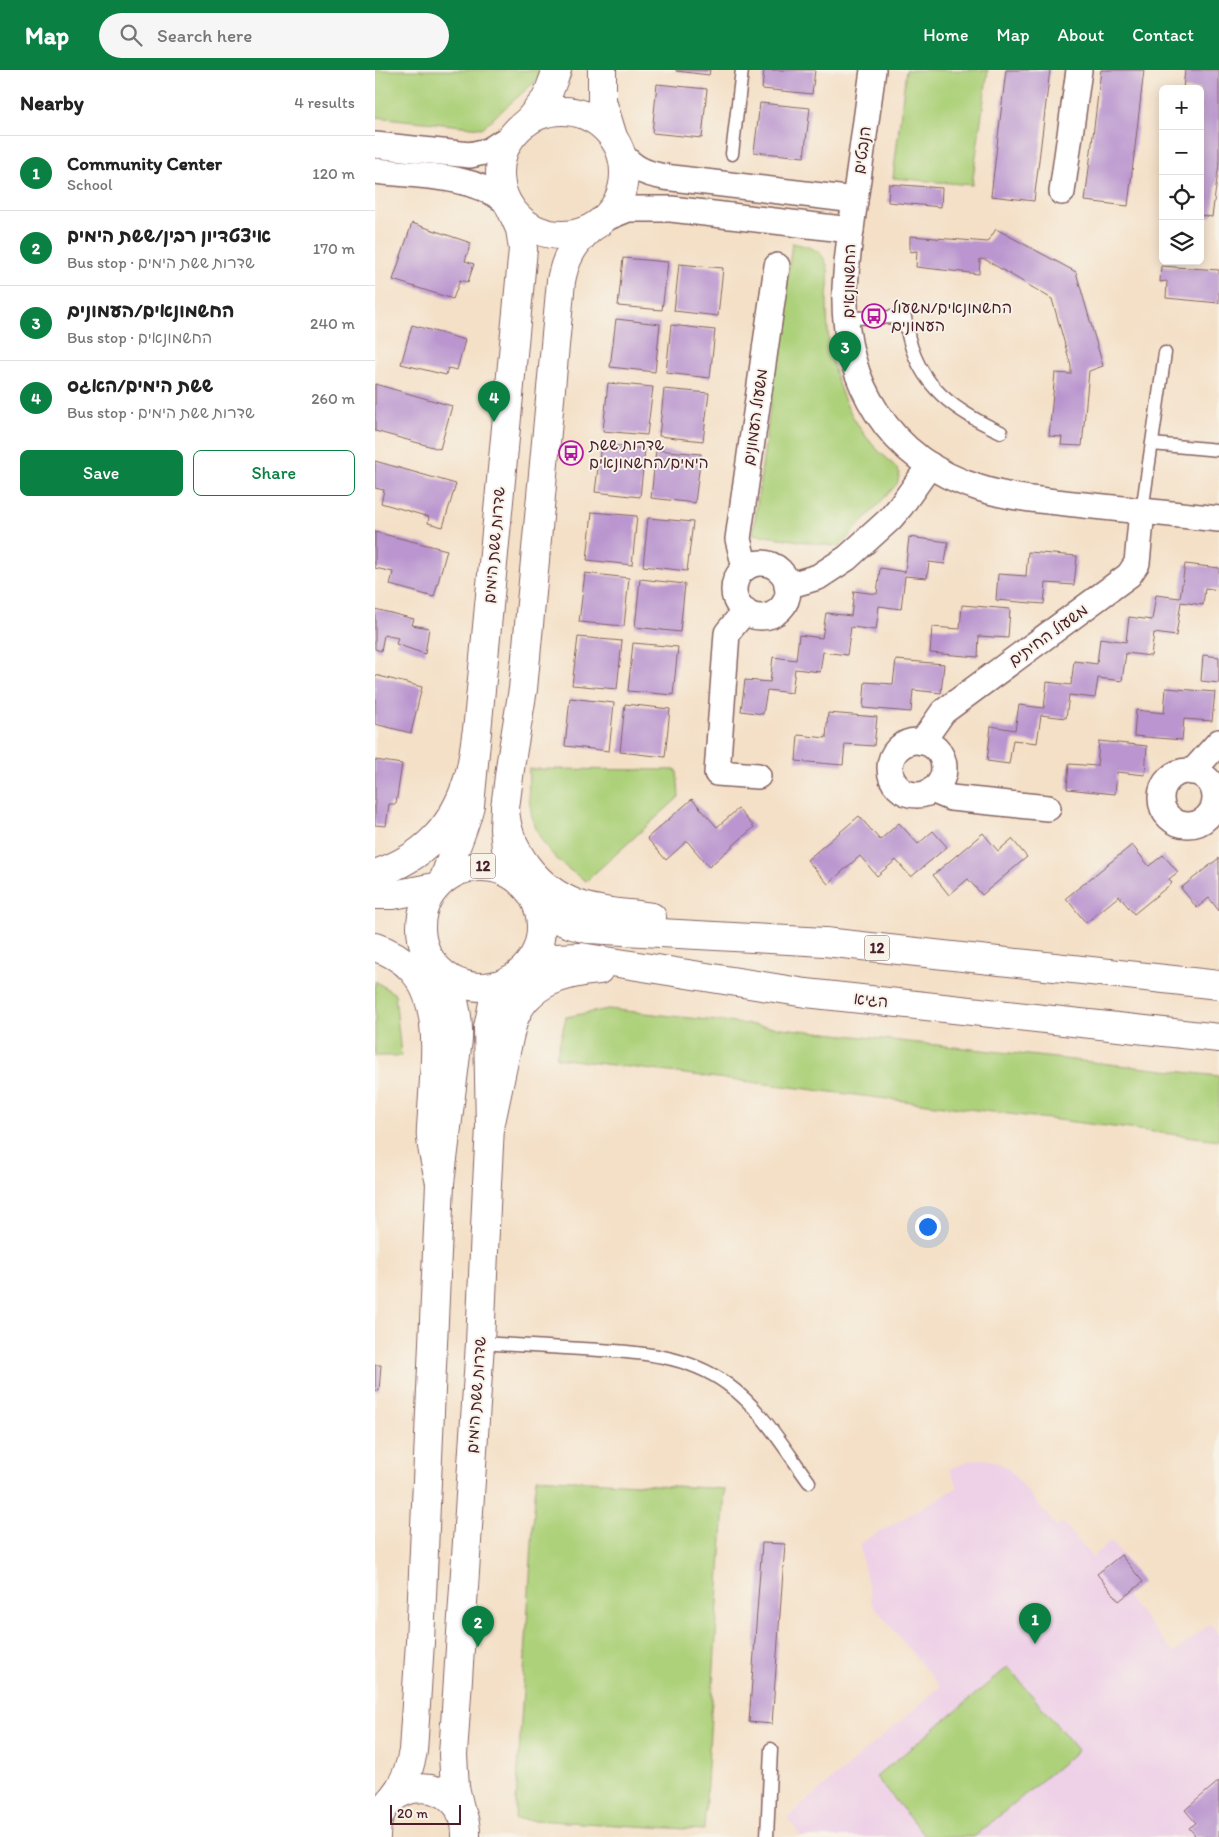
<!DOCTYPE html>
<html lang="en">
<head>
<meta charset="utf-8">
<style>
	:root { --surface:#fff; --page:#f6f6f6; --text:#222; --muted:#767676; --line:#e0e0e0; --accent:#0b8043 }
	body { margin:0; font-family:Itim,"Playpen Sans Hebrew",sans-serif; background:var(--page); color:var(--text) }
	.controls { position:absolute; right:15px; top:15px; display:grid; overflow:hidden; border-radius:8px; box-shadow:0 2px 12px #0003 }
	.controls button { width:45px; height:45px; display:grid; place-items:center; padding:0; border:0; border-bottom:1px solid var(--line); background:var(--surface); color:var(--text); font:25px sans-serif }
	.scale { position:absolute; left:15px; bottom:12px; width:71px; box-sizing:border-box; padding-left:5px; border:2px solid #4a1f2b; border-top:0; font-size:14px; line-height:18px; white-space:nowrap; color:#4a1f2b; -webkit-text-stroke:4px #f7f3e8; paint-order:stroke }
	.you { position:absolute; left:552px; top:1156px; width:18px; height:18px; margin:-12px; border:4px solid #fff; border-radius:50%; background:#1a73e8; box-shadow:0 0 0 8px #1a73e833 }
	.badge { display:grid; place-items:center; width:32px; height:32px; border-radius:50%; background:var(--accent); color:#fff; font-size:16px; font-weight:700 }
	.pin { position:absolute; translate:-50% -41px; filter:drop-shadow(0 1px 2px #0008) }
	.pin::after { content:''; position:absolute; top:26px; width:18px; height:15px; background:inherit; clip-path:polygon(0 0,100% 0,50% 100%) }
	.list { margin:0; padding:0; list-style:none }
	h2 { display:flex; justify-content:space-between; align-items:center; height:65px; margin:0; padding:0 20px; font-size:21px }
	h2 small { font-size:16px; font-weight:400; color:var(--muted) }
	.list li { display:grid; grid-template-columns:32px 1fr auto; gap:15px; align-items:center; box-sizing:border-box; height:75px; padding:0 20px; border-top:1px solid var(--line) }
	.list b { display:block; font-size:19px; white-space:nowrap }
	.list p { margin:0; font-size:16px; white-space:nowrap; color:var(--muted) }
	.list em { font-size:16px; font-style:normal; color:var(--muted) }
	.actions { display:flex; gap:10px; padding:15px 20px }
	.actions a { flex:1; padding:11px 0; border:1px solid var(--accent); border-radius:8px; text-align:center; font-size:18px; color:var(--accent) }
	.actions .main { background:var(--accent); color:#fff }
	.icon { flex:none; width:28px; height:28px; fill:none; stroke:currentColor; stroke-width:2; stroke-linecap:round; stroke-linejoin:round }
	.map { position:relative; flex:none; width:844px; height:1767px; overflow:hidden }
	header { display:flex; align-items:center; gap:30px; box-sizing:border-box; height:70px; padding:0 25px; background:var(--accent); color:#fff }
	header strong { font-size:24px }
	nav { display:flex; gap:28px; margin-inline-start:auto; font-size:18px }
	.search { width:350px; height:45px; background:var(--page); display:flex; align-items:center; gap:12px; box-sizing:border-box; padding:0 18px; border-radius:28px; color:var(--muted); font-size:19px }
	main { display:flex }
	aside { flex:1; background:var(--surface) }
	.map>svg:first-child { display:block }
	.built { fill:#eed0e7 }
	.green { fill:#add17a; stroke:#7c7852 }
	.building { fill:#ba95cf }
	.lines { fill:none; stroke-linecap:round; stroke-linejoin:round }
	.service-casing { stroke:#866362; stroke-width:15 }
	.minor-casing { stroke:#866362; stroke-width:28 }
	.tertiary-casing { stroke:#866362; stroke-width:30 }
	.secondary-casing { stroke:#866362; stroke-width:30 }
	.trunk-casing { stroke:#866362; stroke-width:30 }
	.service { stroke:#fff; stroke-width:12 }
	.minor { stroke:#fff; stroke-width:25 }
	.tertiary { stroke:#fff; stroke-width:28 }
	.secondary { stroke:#fff; stroke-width:28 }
	.trunk { stroke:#fff; stroke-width:28 }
	.labels { text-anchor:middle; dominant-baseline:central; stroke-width:4; stroke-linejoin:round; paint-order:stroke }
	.shield { fill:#f7f3e8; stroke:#7e5f64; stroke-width:1 }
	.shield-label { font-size:15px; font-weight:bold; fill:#4a1f2b }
	.street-label { font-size:16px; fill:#4a1f2b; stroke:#f7f3e8 }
	.poi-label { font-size:16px; fill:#4a1f2b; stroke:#f7f3e8; text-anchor:start }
</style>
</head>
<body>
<header>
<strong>Map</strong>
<div class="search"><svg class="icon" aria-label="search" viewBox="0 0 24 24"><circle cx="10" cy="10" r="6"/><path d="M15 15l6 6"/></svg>Search here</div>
<nav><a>Home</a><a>Map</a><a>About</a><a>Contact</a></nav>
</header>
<main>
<aside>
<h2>Nearby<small>4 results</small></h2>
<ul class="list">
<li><span class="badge">1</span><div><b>Community Center</b><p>School</p></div><em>120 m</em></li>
<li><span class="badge">2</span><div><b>איצטדיון רבין/ששת הימים</b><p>Bus stop · שדרות ששת הימים</p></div><em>170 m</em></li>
<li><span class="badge">3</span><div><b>החשמונאים/העמונים</b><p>Bus stop · החשמונאים</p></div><em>240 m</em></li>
<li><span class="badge">4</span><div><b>ששת הימים/האגס</b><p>Bus stop · שדרות ששת הימים</p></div><em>260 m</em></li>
</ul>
<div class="actions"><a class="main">Save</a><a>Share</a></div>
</aside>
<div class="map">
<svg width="844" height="1767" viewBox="0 0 844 1767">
	<rect width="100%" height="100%" fill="#f7f3e8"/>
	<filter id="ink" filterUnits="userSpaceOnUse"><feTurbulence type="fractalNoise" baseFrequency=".02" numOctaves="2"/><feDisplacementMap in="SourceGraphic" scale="10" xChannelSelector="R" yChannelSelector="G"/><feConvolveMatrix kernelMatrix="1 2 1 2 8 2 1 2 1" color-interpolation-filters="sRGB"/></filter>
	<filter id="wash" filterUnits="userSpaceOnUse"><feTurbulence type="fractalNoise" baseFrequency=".0096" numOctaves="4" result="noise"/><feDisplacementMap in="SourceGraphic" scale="20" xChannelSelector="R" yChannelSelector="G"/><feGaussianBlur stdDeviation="1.12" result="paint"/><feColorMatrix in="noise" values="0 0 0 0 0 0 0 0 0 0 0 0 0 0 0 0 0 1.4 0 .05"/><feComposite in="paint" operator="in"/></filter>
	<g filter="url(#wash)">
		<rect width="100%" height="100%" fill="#f4e0c7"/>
		<path class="built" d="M609,1389l13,3 11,6 49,59 6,-5 29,35 19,-16 32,41 -17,14 48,57 36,-29 9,10v203h-418l-14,-19 153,-131 -68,-83 -13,-60 99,-57 -9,-18 22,-9z"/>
		<g class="green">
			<path d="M0,0h164l-1,9 -56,49 -107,-11z"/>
			<path d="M531,0h82l-16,115 -79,-7z"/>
			<path d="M417,173c13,3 29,5 34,20 5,11 1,25 1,38 0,21 1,43 6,64 7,30 20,58 41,81 8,9 19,16 26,27l-3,11 -58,63 -86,-13z"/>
			<path d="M154,699l148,1 2,27 -93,84c-47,-29 -60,-57 -57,-112z"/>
			<path d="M0,911l20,13 6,62h-26z"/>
			<path d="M233,939l611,67v64l-663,-82 10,-41z"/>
			<path d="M161,1408l189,11 -21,341 -189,-11z"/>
			<path d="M633,1597l70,83 -104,87h-48l-50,-60z"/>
		</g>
		<g id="blocks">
			<g class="building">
				<path d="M301,0h34l-1,5 -33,-4z"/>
				<path d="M389,0h51l-3,24 -50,-5z"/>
				<path d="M631,0h44l-16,131 -43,-5z"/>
				<path d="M726,0h43l-16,136 -43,-5z"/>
				<path d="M810,0h34v94l-7,53 -12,-2v-126h-17z"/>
				<path d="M282,14l50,5 -5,49 -50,-5z"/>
				<path d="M385,33l50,5 -6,49 -50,-5z"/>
				<path d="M514,114l53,4 -1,19 -53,-5z"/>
				<path d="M37,153l59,20 -6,18 9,3 -6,18 -8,-2 -7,19 -60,-19z"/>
				<path d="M621,159l80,43 27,94 -14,5 -7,75 -21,-1 1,-8 -13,-1 6,-63 16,1v-8l-19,-67 -66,-39 -6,-1 -1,15 -63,-7 1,-16 -7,1v-16l78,6z"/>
				<path d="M248,188l45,4 -6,48 -44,-4z"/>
				<path d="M304,194l44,4 -5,48 -44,-5z"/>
				<path d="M786,196l58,4v33l-53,-5 1,-17 -7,1z"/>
				<path d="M241,249l44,5 -5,48 -45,-5z"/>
				<path d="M37,255l53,15 -8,30 -9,-2 -2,7 -45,-11z"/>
				<path d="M296,255l44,5 -5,48 -44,-5z"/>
				<path d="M233,313l45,4 -6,48 -44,-4z"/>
				<path d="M0,314l77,22 -12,43 -65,-18z"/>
				<path d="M289,319l45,4 -6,48 -44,-5z"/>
				<path d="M226,374l44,5 -5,48 -45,-5z"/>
				<path d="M281,380l45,4 -6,49 -44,-5z"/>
				<path d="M0,391l81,23 -13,43 -15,-4 1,-6 -48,-14 3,-13 -9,-2z"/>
				<path d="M217,442l45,4 -5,49 -45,-5z"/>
				<path d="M273,448l45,4 -6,49 -44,-5z"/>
				<path d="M0,462l72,18 -13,47 -44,-12 3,-13 -18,-4z"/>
				<path d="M534,467l39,5 -3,22 -16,-2 -2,16 -22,-2 -4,33 -22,-3 -3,24 -25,-3 -4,28 -24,-3 -3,20 -25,-3 -3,24 -25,-3 -4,24 -22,-3 4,-31 25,2 3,-25 23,3 3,-25 23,3 4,-25 25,3 3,-25 23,3 3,-26 25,4z"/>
				<path d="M653,482l49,4 -3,29 -28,-2 -2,21 -48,-4 2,-26 28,2z"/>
				<path d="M810,494l34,4v22l-14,-2 -2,17 -22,-3 -5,34 -22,-3 -3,23 -25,-3 -4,28 -24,-3 -3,20 -26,-3 -3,23 -25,-3 -4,28 -24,-3 -4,24 -22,-3 4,-35 24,4 4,-25 25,3 3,-26 24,3 3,-24 23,3 3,-26 26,4 3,-25 23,3 4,-25 24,3z"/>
				<path d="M210,503l44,5 -5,48 -45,-4z"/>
				<path d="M265,509l45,5 -5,48 -45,-5z"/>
				<path d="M587,535l48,4 -2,29 -29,-2 -1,21 -48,-4 2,-26 28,2z"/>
				<path d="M0,539l39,10 -2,6 17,3 -4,26 -29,-10 2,-6 -14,-3 -3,16 -6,-2z"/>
				<path d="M203,567l44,4 -5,48 -45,-4z"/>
				<path d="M258,573l45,4 -5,48 -45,-4z"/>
				<path d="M828,585l16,2v26l-18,-2z"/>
				<path d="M521,590l48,4 -3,29 -28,-3 -2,22 -48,-4 2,-26 28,2z"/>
				<path d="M0,605l47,12 -11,46 -36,-9z"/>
				<path d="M791,618l49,4 -3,29 -28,-2 -2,21 -48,-4 2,-26 28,3z"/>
				<path d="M195,628l44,5 -5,48 -44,-5z"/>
				<path d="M250,634l45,5 -5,48 -45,-5z"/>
				<path d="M453,643l49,4 -3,29 -29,-2 -2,21 -47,-4 2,-26 28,3z"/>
				<path d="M724,671l48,5 -2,29 -28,-3 -2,22 -48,-5 2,-25 28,2z"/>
				<path d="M0,690l27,4 -6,40h-7l-3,22 -11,-1z"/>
				<path d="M317,729l25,28 21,-18 16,18 -45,40 -22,-26 -21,19 -19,-22z"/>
				<path d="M484,746l21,24 19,-17 19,21 15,-13 14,16 -36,30 -15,-17 -19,16 -17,-20 -32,28 -21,-24z"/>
				<path d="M608,763l15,18 14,-12 15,18 -45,38 -14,-16 -19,16 -16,-20z"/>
				<path d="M757,775l17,21 14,-11 15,17 -9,7 3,4 -38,31 -15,-18 -33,27 -20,-25z"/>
				<path d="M844,788v53l-10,-13 -12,10 -16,-20z"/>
				<path d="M0,1295h6l-2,26 -4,-1z"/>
				<path d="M387,1473l23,1 -13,180 -23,-2z"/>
				<path d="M746,1485l22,27 -24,19 -22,-27z"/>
				<path d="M844,1711v56h-27l3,-2 -6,-7 7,-5 -11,-13z"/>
			</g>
		</g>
	</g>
	<g filter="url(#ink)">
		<use href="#blocks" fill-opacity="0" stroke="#866362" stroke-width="1"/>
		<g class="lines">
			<g class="service-casing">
				<g id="service">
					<path d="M357,84l10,-84"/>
					<path d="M472,248l58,-1c7,62 42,91 96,115"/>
					<path d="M777,374l67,6"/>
					<path d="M767,441l23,-158"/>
					<path d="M105,1273c34,2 68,4 102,6 50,3 103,4 145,35 35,25 57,64 82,98"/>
					<path d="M392,1767l4,-88"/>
				</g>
			</g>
			<g class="minor-casing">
				<g id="minor">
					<path d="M498,0c-5,36 -10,72 -15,109 -5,36 -11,72 -13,109 -3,93 43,172 134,200 34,11 70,13 105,17 45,5 90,9 135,14"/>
					<path d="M0,75l95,10 18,-4 24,-15"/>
					<path d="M247,85c13,14 22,18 42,22l191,23"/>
					<path d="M0,101c44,5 95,3 131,30"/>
					<path d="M687,122l17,-122"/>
					<path d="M231,148l22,-9h43l180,21"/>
					<circle cx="386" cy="520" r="27"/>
					<path d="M370,498l-7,-29 39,-273"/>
					<path d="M412,516l31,-9 29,-19 43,-39 11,-13 29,-41"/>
					<path d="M370,541l-18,22 -10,140 41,3"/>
					<circle cx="542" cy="698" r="27"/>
					<path d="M547,672l21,-30 186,-137 8,-12 5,-52"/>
					<circle cx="813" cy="728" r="27"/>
					<path d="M817,702l27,-30"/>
					<path d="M557,720l19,8 97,10"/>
				</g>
			</g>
			<g class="tertiary-casing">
				<g id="tertiary">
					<path d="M227,0v31l11,36"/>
					<circle cx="187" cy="103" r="62"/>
					<path d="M152,52l19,-23 11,-29"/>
					<path d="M69,809c8,-25 20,-48 26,-74l53,-556 -3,-20 -9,-20"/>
					<path d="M146,811l-9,-17 -6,-16 -2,-19 1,-21 6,-47 12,-72 38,-408c4,-22 12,-37 29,-52"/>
				</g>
			</g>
			<g class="secondary-casing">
				<g id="secondary">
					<path d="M18,1727c12,-14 17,-29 20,-46l7,-109 20,-459 18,-144c1,-25 -4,-45 -17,-67"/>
					<path d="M86,1743l-6,-26 -2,-32 27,-412 7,-159 3,-57 -2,-99 5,-25 14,-22"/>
					<path d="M1,1767c-1,-64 92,-66 90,0"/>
				</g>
			</g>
			<g class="trunk-casing">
				<g id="trunk">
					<path d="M130,738c2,42 32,81 72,96 23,9 51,9 75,13"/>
					<circle cx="106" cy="857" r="60"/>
					<path d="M0,804c48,-16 78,-46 93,-95 5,-15 6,-33 9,-49"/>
					<path d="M0,825h18l42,-8"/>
					<path d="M163,837c15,12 31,18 50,22l237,13 394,43"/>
					<path d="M0,877c75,24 60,103 57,164 0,9 -2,19 -1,27 1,15 6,31 9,45"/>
					<path d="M151,897l28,-9 27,-1 225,36 413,45"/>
					<path d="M115,1057c5,-23 10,-47 15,-71 3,-13 5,-25 9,-37 14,-36 50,-46 85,-49"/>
				</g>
			</g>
			<use href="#service" class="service"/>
			<use href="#minor" class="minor"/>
			<use href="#tertiary" class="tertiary"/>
			<use href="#secondary" class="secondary"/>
			<use href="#trunk" class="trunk"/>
		</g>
	</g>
	<defs>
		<g id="bus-ring" transform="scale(1.25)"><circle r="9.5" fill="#f7f3e8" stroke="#b5179e" stroke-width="1.5"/><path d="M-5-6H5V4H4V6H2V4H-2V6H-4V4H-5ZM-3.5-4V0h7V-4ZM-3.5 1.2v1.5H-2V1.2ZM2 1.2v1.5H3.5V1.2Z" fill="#b5179e"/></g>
	</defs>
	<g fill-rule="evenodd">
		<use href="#bus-ring" x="499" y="246"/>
		<use href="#bus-ring" x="196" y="383"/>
	</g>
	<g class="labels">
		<g class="shield">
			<rect x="95.5" y="783.5" width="25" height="25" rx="4"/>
			<rect x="489.5" y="865.5" width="25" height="25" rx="4"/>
		</g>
		<g class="shield-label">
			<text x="108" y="796">12</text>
			<text x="502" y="878">12</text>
		</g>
		<g class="street-label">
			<text transform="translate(487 80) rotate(-82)">הנבטים</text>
			<text transform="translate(474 211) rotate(-89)">החשמונאים</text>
			<text transform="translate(380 347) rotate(-82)">משעול העמונים</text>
			<text transform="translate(119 475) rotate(-85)">שדרות ששת הימים</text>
			<text transform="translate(673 565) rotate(-36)">משעול החיתים</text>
			<text transform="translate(496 930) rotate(6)">הגיא</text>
			<text transform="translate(101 1325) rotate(-86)">שדרות ששת הימים</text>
		</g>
		<g class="poi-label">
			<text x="516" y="237">החשמונאים/משעול<tspan x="516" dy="18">העמונים</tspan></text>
			<text x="214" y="374">שדרות ששת<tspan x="214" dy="18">הימים/החשמונאים</tspan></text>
		</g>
	</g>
</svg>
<div class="controls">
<button>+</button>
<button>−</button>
<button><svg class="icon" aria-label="locate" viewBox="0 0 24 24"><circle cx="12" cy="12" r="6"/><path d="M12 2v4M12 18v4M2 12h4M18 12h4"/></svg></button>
<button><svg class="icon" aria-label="layers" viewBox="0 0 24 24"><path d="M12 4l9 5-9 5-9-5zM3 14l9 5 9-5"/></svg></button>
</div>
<div class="scale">20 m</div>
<div class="you"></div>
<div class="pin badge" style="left:660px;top:1574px">1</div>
<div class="pin badge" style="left:103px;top:1577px">2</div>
<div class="pin badge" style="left:470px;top:302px">3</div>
<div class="pin badge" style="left:119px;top:352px">4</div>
</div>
</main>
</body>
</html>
